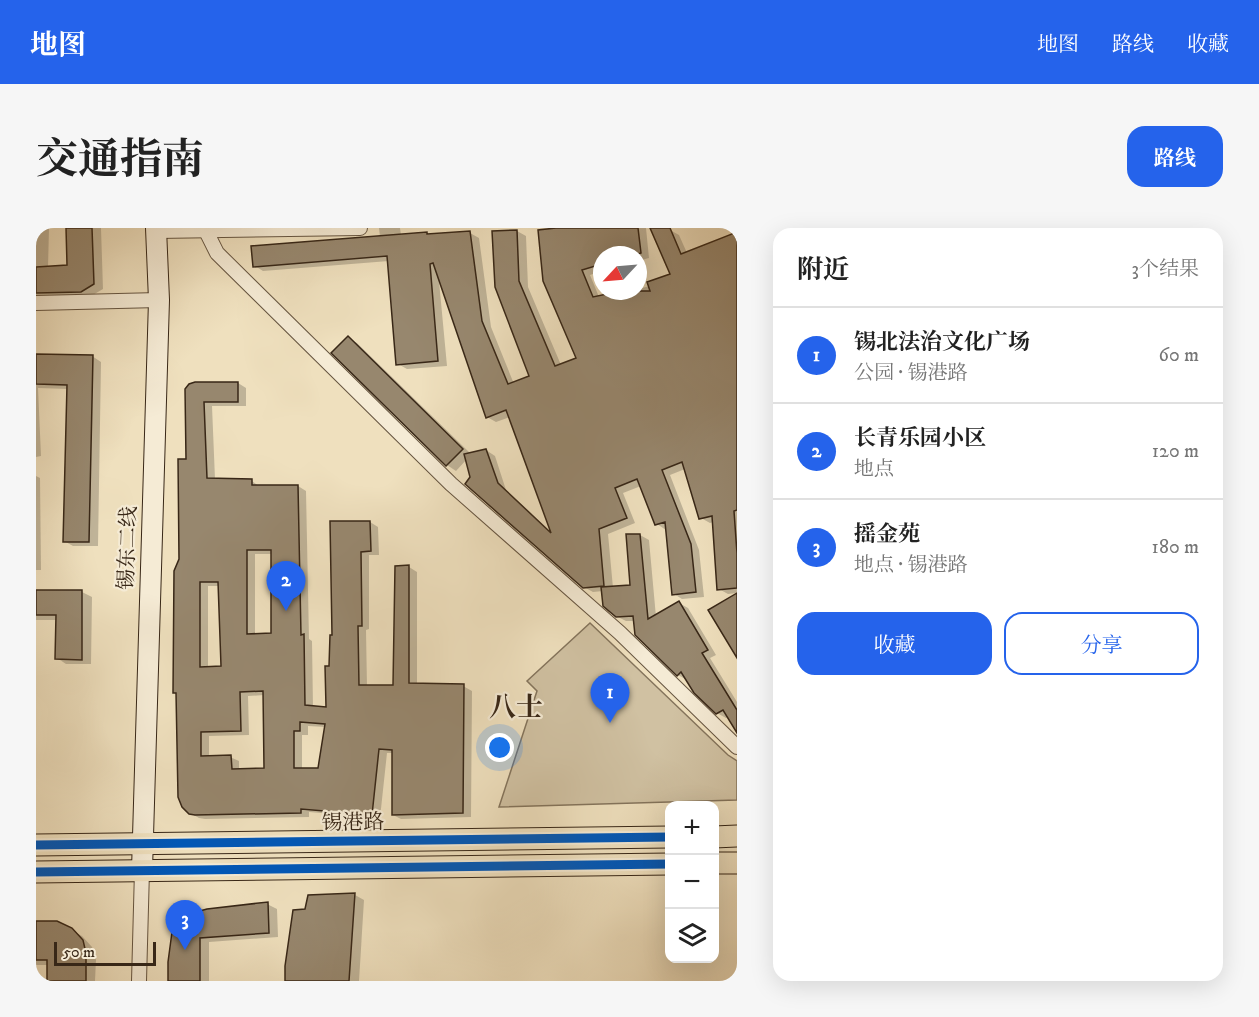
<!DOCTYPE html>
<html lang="zh">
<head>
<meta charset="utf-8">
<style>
	:root { --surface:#fff; --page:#f6f6f6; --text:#222; --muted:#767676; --line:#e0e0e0; --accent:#2563eb }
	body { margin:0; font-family:"IM FELL DW Pica","Noto Serif SC",serif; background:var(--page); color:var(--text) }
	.controls { position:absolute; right:18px; bottom:18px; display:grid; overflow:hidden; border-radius:12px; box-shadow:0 6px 24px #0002 }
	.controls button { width:54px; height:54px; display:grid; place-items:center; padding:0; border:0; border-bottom:2px solid var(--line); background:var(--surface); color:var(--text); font:30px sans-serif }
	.compass { position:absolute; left:557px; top:18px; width:54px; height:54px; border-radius:50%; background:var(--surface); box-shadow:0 6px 24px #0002; rotate:244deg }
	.scale { position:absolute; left:18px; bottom:15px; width:102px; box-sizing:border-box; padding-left:6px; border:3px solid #382717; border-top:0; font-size:16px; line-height:21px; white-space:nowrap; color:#382717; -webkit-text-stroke:4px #f5ebd5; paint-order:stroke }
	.you { position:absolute; left:464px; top:520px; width:21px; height:21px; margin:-15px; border:4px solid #fff; border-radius:50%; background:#1a73e8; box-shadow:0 0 0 9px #1a73e833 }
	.badge { display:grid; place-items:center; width:39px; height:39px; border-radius:50%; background:var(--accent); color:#fff; font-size:20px; font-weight:700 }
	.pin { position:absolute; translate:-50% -50px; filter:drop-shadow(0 2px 3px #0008) }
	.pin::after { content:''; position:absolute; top:32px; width:21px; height:18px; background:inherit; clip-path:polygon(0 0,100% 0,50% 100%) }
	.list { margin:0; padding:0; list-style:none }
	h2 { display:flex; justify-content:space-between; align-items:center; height:78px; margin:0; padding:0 24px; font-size:26px }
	h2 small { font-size:20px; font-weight:400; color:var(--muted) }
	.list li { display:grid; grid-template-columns:39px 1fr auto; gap:18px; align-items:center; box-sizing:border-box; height:96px; padding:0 24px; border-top:2px solid var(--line) }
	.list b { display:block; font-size:22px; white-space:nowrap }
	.list p { margin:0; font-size:20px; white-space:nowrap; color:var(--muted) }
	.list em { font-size:20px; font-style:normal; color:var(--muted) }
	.actions { display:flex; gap:12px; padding:18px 24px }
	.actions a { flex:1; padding:14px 0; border:2px solid var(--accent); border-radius:18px; text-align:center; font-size:21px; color:var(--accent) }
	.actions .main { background:var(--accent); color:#fff }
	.icon { flex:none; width:33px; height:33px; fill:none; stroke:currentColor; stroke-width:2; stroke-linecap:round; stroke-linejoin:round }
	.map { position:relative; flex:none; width:701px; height:753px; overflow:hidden; border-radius:18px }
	header { display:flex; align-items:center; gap:36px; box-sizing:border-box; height:84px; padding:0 30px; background:var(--accent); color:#fff }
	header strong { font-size:28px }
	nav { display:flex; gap:33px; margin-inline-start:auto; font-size:21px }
	.intro { display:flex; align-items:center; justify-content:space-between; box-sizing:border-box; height:144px; padding:0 36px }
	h1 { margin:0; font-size:42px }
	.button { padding:15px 27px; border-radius:18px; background:var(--accent); color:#fff; font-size:21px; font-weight:700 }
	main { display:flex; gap:36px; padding:0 36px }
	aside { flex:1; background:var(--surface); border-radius:18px; box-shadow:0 6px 24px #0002 }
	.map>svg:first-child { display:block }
	.green { fill:#d0c1a2; stroke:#84745c; stroke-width:1.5 }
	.shadow { fill:#0003; fill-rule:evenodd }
	.building { fill:#97876e; stroke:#382717; stroke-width:1.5; fill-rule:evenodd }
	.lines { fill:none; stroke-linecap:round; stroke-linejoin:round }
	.street-casing { stroke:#665541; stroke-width:16 }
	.secondary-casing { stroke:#382717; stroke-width:22 }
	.primary-casing { stroke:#382717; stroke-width:23 }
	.street { stroke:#f5ebd5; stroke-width:14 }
	.secondary { stroke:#f5ebd5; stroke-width:20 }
	.primary { stroke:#efe0be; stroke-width:21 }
	.cycleway-casing { stroke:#f5ebd5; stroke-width:13 }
	.cycleway { stroke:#0057b8; stroke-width:9 }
	.labels { text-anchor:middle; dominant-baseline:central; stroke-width:4.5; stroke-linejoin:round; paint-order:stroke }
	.street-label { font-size:21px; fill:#382717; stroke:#f5ebd5 }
	.district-label { font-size:27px; font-weight:bold; fill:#382717; stroke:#f5ebd5 }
</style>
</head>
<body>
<header>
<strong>地图</strong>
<nav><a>地图</a><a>路线</a><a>收藏</a></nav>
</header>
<div class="intro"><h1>交通指南</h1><a class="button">路线</a></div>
<main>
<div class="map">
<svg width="701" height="753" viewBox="0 0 701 753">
	<rect width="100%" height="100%" fill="#efe0be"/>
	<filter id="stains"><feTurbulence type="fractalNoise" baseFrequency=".00333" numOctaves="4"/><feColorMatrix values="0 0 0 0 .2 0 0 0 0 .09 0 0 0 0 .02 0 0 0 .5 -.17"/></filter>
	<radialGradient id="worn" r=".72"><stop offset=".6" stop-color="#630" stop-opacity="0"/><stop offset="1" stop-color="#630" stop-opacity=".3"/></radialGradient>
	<path class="green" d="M554,395l138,132 9,6v39l-238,7 38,-116 -10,-10z"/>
	<g class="shadow">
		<path d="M0,0h13l-1,40 20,-1v-39h33l2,61 -12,7 -55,1z"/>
		<path d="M343,0h21l1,7 69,-2 9,5 12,89 23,57 17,-7 -34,-90 20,-56 9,5 2,51 33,78 17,-6 -30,-131h98l3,30 -11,3v-6h-36v16l-12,4 9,22 28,-6h11v-2l12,-3 22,-11 -2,-45 9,5 8,18 50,-20v360l-9,1 -9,-5 -5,-67 -4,1 -9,-5 -16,-49 -15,6 29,75 5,47 -22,2 -8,-5 -7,-65 -1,1 -9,-6 -16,-38 -18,7 12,30 -27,11 5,54 19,-2 8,-51 9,5 7,77 23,-14 9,5 28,47 -6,3 27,44v28l-9,-13 -2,1 -9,-5 -30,-33 -9,-5 -42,-41 -1,-13h-9l-10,-5 -13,-25 -10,1 -9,-5 -112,-110 -5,-18 -11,12 -9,-6 -99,-127 9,5 114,111 15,-4 9,6 11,34 46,43 -42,-116 -14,5 -9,-5 -48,-136 8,85 -40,3 -9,-5 -9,-103 -126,10 -8,-5 125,-29z"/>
		<path d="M0,127l56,1 9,6 -3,184h-25l-9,-5 4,-152 -30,-1 3,68 -5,1z"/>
		<path d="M202,155l8,5v18h-34l3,73 37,2 8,6 38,-1 8,5 3,148 3,2 1,67h14l7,-72 -2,-113 38,-1 8,5 1,28h-10v74l-3,1 1,57h28l1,-119 13,-1 8,5v113l46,1 9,5 -1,126 -70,2 -8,-4 1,-62h-7l-7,65 -71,-6v5l-104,2 -6,-1 -9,-5 -9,-254 7,-99 -2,-71zM219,326h17l1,81h-18zM172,358h11l3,82h-14zM228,467l1,75h-26v-9l-9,-4 -21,1v-22l40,-1 -1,-39zM272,498l18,1 -6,42 -18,1v-35h6z"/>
		<path d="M0,248l4,2 1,92h-5z"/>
		<path d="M0,364h46l10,5 -1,67h-25l-9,-6v-38h-21z"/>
		<path d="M319,667l9,5 -5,81h-72l19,-70z"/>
		<path d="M231,676l10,5 1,28 -69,5v39h-40l5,-49z"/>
		<path d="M0,694h21l25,14 10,11 4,13 -1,21h-46v-16h-13z"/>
	</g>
	<g class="building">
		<path d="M30,0h26l2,56 -13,8 -45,1v-26l31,-2z"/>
		<path d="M520,0h82l3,25 -6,2h-33v9l-20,6 11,27 28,-6h29l-3,-9 23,-8 -20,-46h20l11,26 56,-22v278l-3,1 3,42v35l-20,2 -5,-74 -13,3 -17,-57 -20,8 29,74 5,48 -24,3 -7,-73 -10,3 -18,-46 -22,9 12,30 -28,11 5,57 -21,2 -118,-104 5,-7 -6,-23 22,-5 12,34 53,50 -45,-123 -20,8 -53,-155 -3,1 8,97 -42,4 -9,-109 -134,11 -2,-21 176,-14v2l43,-3 12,90 26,63 21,-8 -34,-89 -3,-56 25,-1 2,51 36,85 21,-8 -33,-77 -5,-51z"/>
		<path d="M312,108l115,113 -17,17 -115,-113z"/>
		<path d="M0,126l57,1 -4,187h-26l4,-157 -31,-1z"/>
		<path d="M159,154h43v20h-34l3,76 45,1v6h46l3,150 3,-1 1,71 21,2 -1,-41h4l1,-31h2l-2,-114h40l1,30 -10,1 1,74h-4l1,59h34l2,-119 14,-1v118l55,1 -1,129 -71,2v-65l-13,-1 -7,66 -71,-6v4l-106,2 -6,-1 -7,-7 -4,-10 -2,-104h-3l1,-122 5,-12 -1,-100h8l-1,-70 4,-5zM211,322h24v83l-24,1zM164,354h18l3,84 -21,1zM227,463l1,77 -32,1 -1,-14 -30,1v-24l40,-1 -1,-39zM264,494l25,2 -7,44h-24v-37h6z"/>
		<path d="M590,306h14l8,85 31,-18 29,49 -6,3 35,57v23l-14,-23 -7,4 -22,-21 -13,-21 -4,4 -42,-41 -2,-19 -17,1 -13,-11 -2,-19 29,-2z"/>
		<path d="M0,362h46v70l-27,-1 1,-44h-20z"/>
		<path d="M701,365v65l-29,-48z"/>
		<path d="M319,665l-6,88h-64v-15l8,-56 12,-1 3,-14z"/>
		<path d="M232,674l1,31 -69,5v43h-32v-19l4,-30 13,-17 22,-6z"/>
		<path d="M0,693h21l15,7 11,12 3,13v28h-39v-21h-11z"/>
	</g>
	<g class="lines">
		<g class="street-casing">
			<g id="street">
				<path d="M121,3l203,-3"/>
				<path d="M170,3l11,22 234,231 169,149 117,114"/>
				<path d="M0,75l123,-3"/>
				<path d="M103,753l3,-111"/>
			</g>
		</g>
		<g class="secondary-casing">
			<path id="secondary" d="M106,642l17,-570 -3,-72"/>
		</g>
		<g class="primary-casing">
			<g id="primary">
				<path d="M678,609l23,-1"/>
				<path d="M0,617l634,-8"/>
				<path d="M678,635h23"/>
				<path d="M0,644l634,-8"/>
			</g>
		</g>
		<use href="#street" class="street"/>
		<use href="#secondary" class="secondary"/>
		<use href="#primary" class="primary"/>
		<g class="cycleway-casing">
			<g id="cycleway">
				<path d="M0,617l634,-8"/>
				<path d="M0,644l634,-8"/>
			</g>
		</g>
		<use href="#cycleway" class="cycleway"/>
	</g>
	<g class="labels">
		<g class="street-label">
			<text transform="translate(92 320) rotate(-88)">锡东二线</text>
			<text transform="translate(317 595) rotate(-1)">锡港路</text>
		</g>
		<g class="district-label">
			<text x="480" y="480">八士</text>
		</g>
	</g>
	<rect width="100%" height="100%" filter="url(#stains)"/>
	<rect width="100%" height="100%" fill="url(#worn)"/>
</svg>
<div class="controls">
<button>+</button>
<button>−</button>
<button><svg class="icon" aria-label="layers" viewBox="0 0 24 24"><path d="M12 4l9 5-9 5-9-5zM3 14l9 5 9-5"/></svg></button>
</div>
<svg class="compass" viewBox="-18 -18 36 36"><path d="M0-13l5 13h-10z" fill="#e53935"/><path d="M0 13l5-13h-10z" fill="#767676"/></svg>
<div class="scale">50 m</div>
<div class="you"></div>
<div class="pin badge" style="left:574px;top:495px">1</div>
<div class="pin badge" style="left:250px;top:383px">2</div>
<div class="pin badge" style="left:149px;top:722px">3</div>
</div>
<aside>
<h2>附近<small>3个结果</small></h2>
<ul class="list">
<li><span class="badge">1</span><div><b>锡北法治文化广场</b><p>公园 · 锡港路</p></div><em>60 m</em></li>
<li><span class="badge">2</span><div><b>长青乐园小区</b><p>地点</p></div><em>120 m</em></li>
<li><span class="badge">3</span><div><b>摇金苑</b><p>地点 · 锡港路</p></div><em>180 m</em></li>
</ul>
<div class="actions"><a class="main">收藏</a><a>分享</a></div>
</aside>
</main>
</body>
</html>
